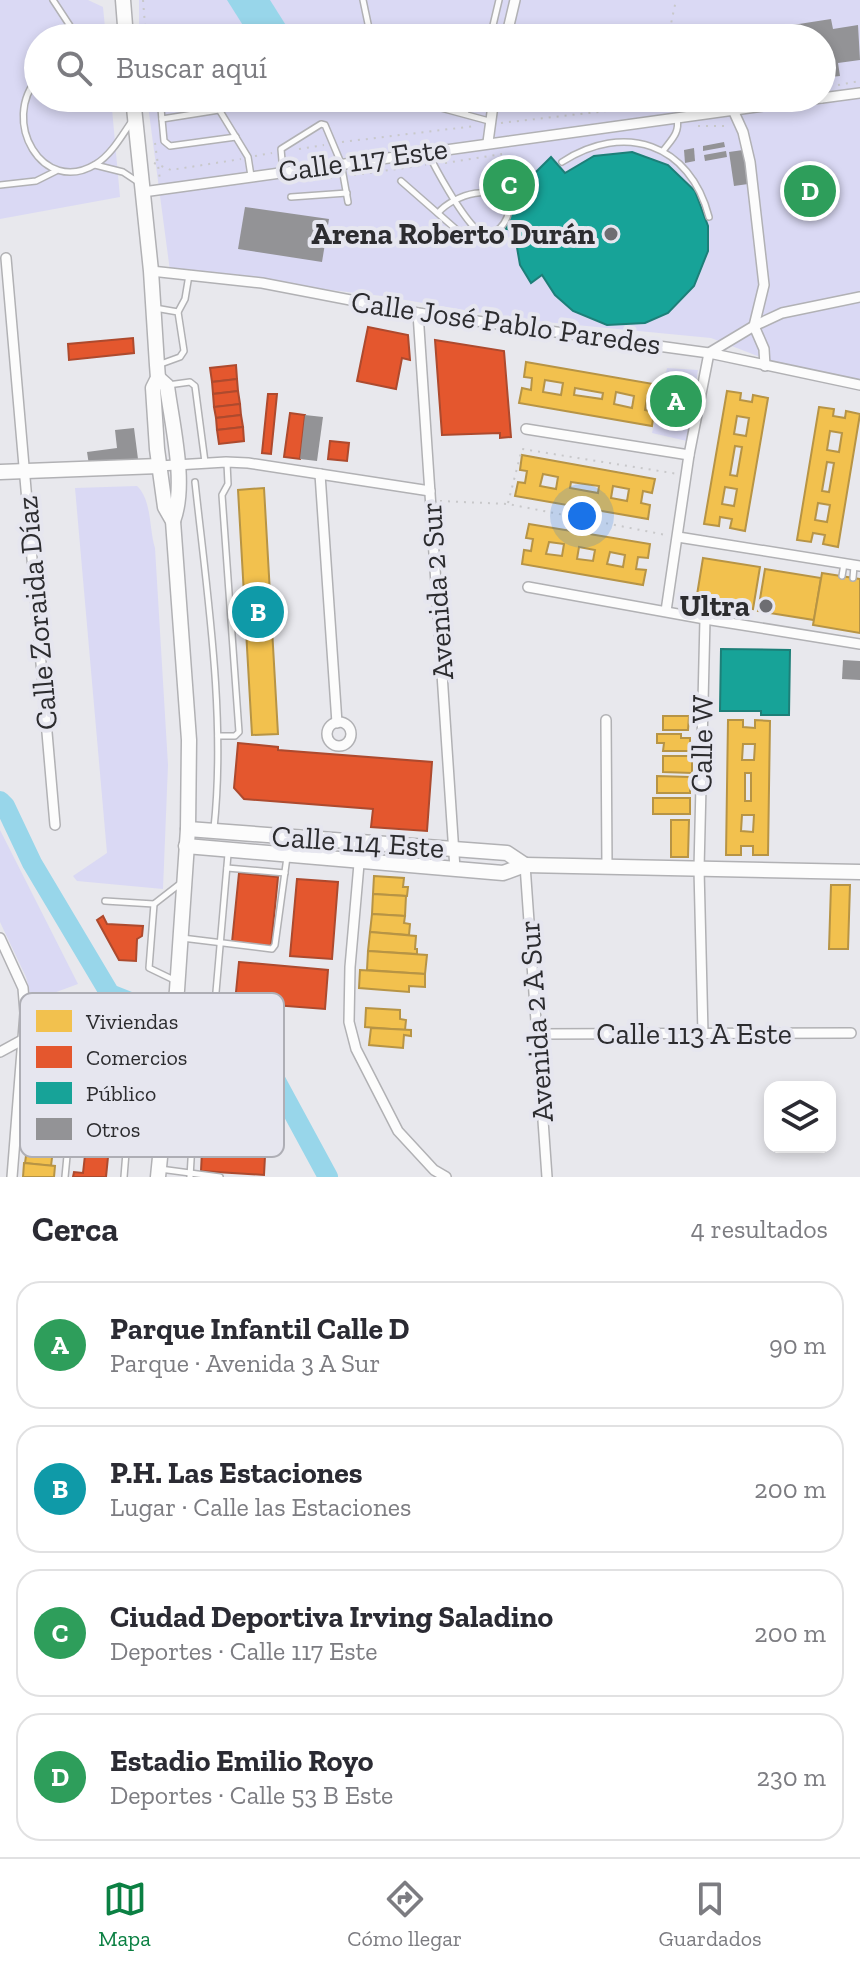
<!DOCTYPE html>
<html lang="es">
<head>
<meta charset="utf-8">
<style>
	:root { --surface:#fff; --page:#f2f2f3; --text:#2b2b33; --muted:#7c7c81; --line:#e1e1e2; --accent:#0b8043 }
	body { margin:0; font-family:"Zilla Slab",serif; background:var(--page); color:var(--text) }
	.controls { position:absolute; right:24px; bottom:24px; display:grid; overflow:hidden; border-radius:16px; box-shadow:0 4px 12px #0003 }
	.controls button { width:72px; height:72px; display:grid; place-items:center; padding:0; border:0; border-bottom:2px solid var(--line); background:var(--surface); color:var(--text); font:40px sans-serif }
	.you { position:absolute; left:582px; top:516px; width:28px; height:28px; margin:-20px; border:6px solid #fff; border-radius:50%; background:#1a73e8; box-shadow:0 0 0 12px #1a73e833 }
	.badge { display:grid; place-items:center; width:52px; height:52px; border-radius:50%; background:var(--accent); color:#fff; font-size:26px; font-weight:700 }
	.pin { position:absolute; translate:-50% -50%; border:4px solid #fff; box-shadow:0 2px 8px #0006 }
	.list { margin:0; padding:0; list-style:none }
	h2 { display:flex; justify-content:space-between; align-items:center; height:104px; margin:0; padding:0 32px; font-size:34px }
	h2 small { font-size:26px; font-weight:400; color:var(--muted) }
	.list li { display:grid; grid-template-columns:52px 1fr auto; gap:24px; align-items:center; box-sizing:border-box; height:128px; margin:0 16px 16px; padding:0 16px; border:2px solid var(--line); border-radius:24px }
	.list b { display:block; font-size:30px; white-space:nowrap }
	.list p { margin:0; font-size:26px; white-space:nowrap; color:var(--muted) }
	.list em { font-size:26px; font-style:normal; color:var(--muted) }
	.icon { flex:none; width:44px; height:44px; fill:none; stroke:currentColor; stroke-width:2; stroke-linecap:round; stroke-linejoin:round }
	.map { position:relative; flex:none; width:860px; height:1177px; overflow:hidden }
	.search { position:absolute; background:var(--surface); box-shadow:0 4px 12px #0003; left:24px; right:24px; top:24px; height:88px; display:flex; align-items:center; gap:20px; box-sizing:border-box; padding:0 28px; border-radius:44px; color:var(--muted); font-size:30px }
	.sheet { height:680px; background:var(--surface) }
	nav { display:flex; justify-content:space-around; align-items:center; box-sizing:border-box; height:112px; border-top:2px solid var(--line); background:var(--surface); font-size:22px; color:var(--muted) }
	nav a { display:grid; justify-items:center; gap:4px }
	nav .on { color:var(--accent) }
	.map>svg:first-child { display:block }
	.green { fill:#dad9f4 }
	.water { fill:#98d6ea }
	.homes { fill:#f2c14e; stroke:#b79445; stroke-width:2; fill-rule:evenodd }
	.shops { fill:#e4572e; stroke:#ad4a2e; stroke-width:2 }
	.public { fill:#17a398; stroke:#1d7f78; stroke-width:2 }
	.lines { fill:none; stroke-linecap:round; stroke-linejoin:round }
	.river { stroke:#98d6ea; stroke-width:20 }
	.building { fill:#939396 }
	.lane-casing { stroke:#b1b1b4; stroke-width:8 }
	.street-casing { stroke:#b1b1b4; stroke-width:12 }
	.secondary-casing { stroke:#b1b1b4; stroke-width:17 }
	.path { stroke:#c8c8ca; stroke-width:2; stroke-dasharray:2 6; stroke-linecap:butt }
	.lane { stroke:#fcfcfc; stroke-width:5 }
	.street { stroke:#fcfcfc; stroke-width:9 }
	.secondary { stroke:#fcfcfc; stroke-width:14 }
	.poi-dot { fill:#6e6e72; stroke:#e6e6ef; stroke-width:3 }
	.labels { text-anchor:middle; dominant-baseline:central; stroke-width:8; stroke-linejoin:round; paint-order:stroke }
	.street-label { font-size:30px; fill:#2c2c2f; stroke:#e6e6ef }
	.poi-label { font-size:30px; font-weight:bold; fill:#2c2c2f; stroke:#e6e6ef; text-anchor:end }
	.key { fill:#e6e6ef; stroke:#aeaeb5; stroke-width:2 }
	.key-label { font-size:22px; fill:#2c2c2f }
</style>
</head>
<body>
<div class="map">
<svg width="860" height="1177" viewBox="0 0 860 1177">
	<rect width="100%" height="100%" fill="#e8e8ed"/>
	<g class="green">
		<path d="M0,0h88l15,7 3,31h-68v60h73l9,99 -120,22z"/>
		<path d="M139,0h721v379l-79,-14 -70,-27 -187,-18 -142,-24 -212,-25 -23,-173h675v-60h-683z"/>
		<path d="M667,368l31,2 -11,71 -35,-8z"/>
		<path d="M137,486c15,14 12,43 18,62l13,217 -5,124 -86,-8 -4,-5 34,-23 -32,-365z"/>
		<path d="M0,830l78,154 -46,17 -6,-24 -26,-55z"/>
	</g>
	<path class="water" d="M227,0h43l24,38h-43z"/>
	<g class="homes">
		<path d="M526,362l133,23 -2,15 -10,-2 -2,12 9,2 -2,14 -133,-23 3,-15 9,2 1,-12 -8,-1zM545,380l18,3 -2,12 -18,-3zM575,388l28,5 -1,6 -28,-4zM616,392l18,4 -2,12 -18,-4z"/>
		<path d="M727,391l14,2 -1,7 12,2 1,-7 15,3 -23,133 -15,-3 2,-9 -12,-2 -1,9 -15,-2zM737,416l12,2 -3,18 -12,-2zM735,446l7,1 -5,29 -7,-1zM725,487l12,2 -3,17 -12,-2z"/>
		<path d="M819,407l15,2 -1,7 12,2 1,-7 14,3 -22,133 -15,-3 2,-9 -12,-2 -2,9 -14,-2zM830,431l12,2 -3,19 -12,-2zM827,462l7,1 -5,29 -7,-1zM818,503l12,2 -3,17 -12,-2z"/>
		<path d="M522,455l133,24 -3,14 -9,-2 -2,12 9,2 -2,14 -133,-23 3,-14 7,1 2,-12 -7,-1zM543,474l15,3 -2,12 -16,-3zM571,482l28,4 -1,7 -28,-5zM613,486l16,3 -2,12 -16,-3z"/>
		<path d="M264,488l14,246 -26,1 -14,-245z"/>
		<path d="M529,524l121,20 -2,14 -10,-1 -2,12 10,1 -3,15 -121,-21 2,-14 7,1 2,-12 -7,-1zM549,542l15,2 -2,12 -16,-2zM579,547l16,3 -2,11 -16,-2zM610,552l15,3 -2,12 -16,-3z"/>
		<path d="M703,558l57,9 -7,42 -57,-8z"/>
		<path d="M765,569l56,9 -7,42 -56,-9z"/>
		<path d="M822,573l38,6v54l-47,-8z"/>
		<path d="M663,716h26l-1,14h-25z"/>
		<path d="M728,720h15v7l12,1v-8l15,1 -2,134h-15v-9h-12v9h-15zM743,744h12l-1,16h-12zM745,773h6v28h-6zM742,815h12l-1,17 -12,-1z"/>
		<path d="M657,734h24v4h9v13h-27l1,-8h-7z"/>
		<path d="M663,756h29v17l-29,-1z"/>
		<path d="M657,776l33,1v16h-33z"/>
		<rect x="653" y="798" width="37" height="16"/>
		<path d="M671,820h18l-1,37h-17z"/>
		<path d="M374,876l30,2 -1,9h5l-1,9 -34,-2z"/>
		<path d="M831,885h19l-2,64h-19z"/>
		<path d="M373,894l33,2 -1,20 -33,-2z"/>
		<path d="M372,914l33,2 -1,7 6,1 -1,11 -39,-3z"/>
		<path d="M370,932l46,4 -1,13h2v5l-49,-3z"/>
		<path d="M368,951l59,4 -2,19 -58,-4z"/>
		<path d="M360,970l65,4v13l-16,-1v6l-50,-4z"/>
		<path d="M366,1008l34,2v9l6,1 -1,10 -40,-3z"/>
		<path d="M371,1028l40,2v6l-7,-1 -1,13 -34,-3z"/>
		<path d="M27,1148l26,2 -2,16 -26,-3z"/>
		<path d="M24,1163l31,3 -1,11h-31z"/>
	</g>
	<g class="shops">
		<path d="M368,327l40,8 2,25 -8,-2 -6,31 -39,-8z"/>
		<path d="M133,338l1,15 -65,7 -1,-16z"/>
		<path d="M435,340l69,11 7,86 -11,1v-5l-58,2z"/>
		<path d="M236,365l1,14 -25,3 -2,-14z"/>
		<path d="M237,379l1,12 -25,3 -1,-12z"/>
		<path d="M238,391l2,13 -26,3 -1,-13z"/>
		<path d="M268,394h9l-6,60 -9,-1z"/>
		<path d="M240,404l1,11 -25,3 -2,-11z"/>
		<path d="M290,413l15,2 -5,44 -16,-2z"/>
		<path d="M241,415l2,12 -26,3 -1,-12z"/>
		<path d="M243,427l1,14 -25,3 -2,-14z"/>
		<path d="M330,441l19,2 -2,18 -19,-2z"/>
		<path d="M238,743l40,4v3l154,12 -5,69 -56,-4 2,-18 -129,-10 -10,-11z"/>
		<path d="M239,873l39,4 -7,69 -39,-4z"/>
		<path d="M297,879l41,3 -6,77 -42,-3z"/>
		<path d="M103,916l4,8 36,2 -1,10 -5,3 -1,22 -17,-1 -22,-40z"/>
		<path d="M239,962l89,8 -3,39 -90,-7z"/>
		<path d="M202,1151l63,5 -1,19 -63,-4z"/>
		<path d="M85,1155l23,2 -2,20h-33l1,-5 9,1z"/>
	</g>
	<g class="public">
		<path d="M632,152l36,13 27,26 13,35v25l-14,35 -26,27 -23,10 -38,2 -34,-14 -18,-16 -13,-20 -11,8 -11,-18 -6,-35 -8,-1 4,-23 8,2 6,-18 11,-17 16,-16 14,16 29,-17z"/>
		<path d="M721,649l69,1 -1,65h-28v-4h-41z"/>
	</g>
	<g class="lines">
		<path class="river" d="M0,801l5,5 27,57 78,131 48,19 61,17 38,16 71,131"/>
	</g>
	<g class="building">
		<path d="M831,19l2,10 25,-4 2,35 -22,3 2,13 -18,2v-40h-73l-1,-6z"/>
		<path d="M724,142l1,5 -22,4v-5z"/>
		<path d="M694,148l1,13 -10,2 -1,-13z"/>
		<path d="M743,150l5,34 -14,2 -5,-34z"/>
		<path d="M726,151l1,6 -22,4 -1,-6z"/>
		<path d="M245,207l84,12 -7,43 -84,-13z"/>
		<path d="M305,415l18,2 -6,44 -17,-2z"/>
		<path d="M134,428l4,31 -49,6 -2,-13 30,-4 -2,-18z"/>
		<path d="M843,660l17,1v19l-18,-1z"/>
	</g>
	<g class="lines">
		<g class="lane-casing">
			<g id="lane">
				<path d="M53,0l25,38"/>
				<path d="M363,0l8,38"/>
				<path d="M111,38l14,-7"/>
				<path d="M156,38l9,-5 9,5"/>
				<path d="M490,38l9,-38"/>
				<path d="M38,78c-38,42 4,119 58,86 16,-10 26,-29 36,-43"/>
				<path d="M160,98l4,43 6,5 66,-9"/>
				<path d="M212,98l36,59 3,19"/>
				<path d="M404,98l85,23"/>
				<path d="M465,113l7,-15"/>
				<path d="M162,119l57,-9"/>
				<path d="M427,151c10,21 32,60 47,76 15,16 31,1 35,-16 -10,-32 -56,-16 -71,2"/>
				<path d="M663,151c8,-11 17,-18 14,-32"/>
				<path d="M562,162c62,-40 128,-19 147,55"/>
				<path d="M95,165l28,7 15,10"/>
				<path d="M283,172l-2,-23 40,-25 4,1 16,38 7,39"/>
				<path d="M401,181l65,57"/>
				<path d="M0,185l36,-4 20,-10"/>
				<path d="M291,197l56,-4"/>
				<path d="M155,308l23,4 6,39 -4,6 -22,8"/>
				<path d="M178,312l7,-13 4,-24"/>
				<path d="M168,385l22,-3 5,4 10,76"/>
				<path d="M195,482c12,111 31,235 19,346"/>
				<path d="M842,576l2,-12"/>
				<path d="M853,578l1,-12"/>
				<path d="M218,736h17l4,-4 -17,-237 6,-11 -1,-21"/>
				<path d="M227,868l58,5"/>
				<path d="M105,901l49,3 27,-21"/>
				<path d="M154,904l-5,64 27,13"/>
				<path d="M182,938l90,11 3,-4 12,-88"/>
				<path d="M216,992l12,-138"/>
				<path d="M170,1083l22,3 3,6 -5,85"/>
				<path d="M129,1110l35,3"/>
				<path d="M192,1145l20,2"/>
				<path d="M224,1148l38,3"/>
				<path d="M160,1169l60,8"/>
				<path d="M65,1177l15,-157"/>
				<path d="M124,1177l12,-148"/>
			</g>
		</g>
		<g class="street-casing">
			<g id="street">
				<path d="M506,38l9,-38"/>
				<path d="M822,98l38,-5"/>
				<path d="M733,110l10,22 7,30 14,123 -10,41 10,23 1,17"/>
				<path d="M488,142l6,-44"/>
				<path d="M143,192l678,-94"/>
				<path d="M6,258l49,567"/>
				<path d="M151,271l111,12 156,30 291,40 151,32"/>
				<path d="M418,313l37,556"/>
				<path d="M526,429l163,26"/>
				<path d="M159,466l67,-4 22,1 182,28"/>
				<path d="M320,474l17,249"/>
				<path d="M678,537l182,29"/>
				<path d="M528,587l177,32 155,25"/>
				<path d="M666,611l23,-156 20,-102 45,-27 28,-13 78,-16"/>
				<path d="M606,720l1,146"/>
				<circle cx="339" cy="734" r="12"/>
				<path d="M361,841l-11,126 -1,55 7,27 42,82 36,39 12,7"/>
				<path d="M525,865l22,312"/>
				<path d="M0,938l23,50 2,25 -13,164"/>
				<path d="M538,1034l313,-1"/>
				<path d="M703,1034l-4,-165 6,-250"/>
				<path d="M0,1052l24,-13"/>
			</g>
		</g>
		<g class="secondary-casing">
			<g id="secondary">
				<path d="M123,0l3,38"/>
				<path d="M133,98l18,173 6,94 1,13 -5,10 4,61 8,58 8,14 16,219 -1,89 -11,161 -19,187"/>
				<path d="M158,378l9,8c5,39 20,98 6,135"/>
				<path d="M0,472l159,-6"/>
				<path d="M186,846l317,27 22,-8 -18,-12 -319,-24"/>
				<path d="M525,865l335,7"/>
			</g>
		</g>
		<g class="path">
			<path d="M143,0l3,38"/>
			<path d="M668,38l8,-38"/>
			<path d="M838,85l22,-4"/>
			<path d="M501,123l158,-18 34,-1"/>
			<path d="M698,126h29"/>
			<path d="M342,142l133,-16"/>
			<path d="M155,143l5,37"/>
			<path d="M299,149l25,-4"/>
			<path d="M255,156l17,-3"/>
			<path d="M154,163l17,7 70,-11"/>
			<path d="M445,163l57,-9"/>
			<path d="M354,175l72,-10"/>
			<path d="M314,180l21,-3"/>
			<path d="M440,501l68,3 158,31"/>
			<path d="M508,503l14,-54 156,25"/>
		</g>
		<use href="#lane" class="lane"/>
		<use href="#street" class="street"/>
		<use href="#secondary" class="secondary"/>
	</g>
	<g class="poi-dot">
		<circle cx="611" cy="234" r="8"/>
		<circle cx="766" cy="606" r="8"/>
	</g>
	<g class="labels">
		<g class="street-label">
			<text transform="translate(363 160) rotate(-8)">Calle 117 Este</text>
			<text transform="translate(506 323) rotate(8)">Calle José Pablo Paredes</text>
			<text transform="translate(437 591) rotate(-94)">Avenida 2 Sur</text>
			<text transform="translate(37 613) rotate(-95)">Calle Zoraida Díaz</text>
			<text transform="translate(702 744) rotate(-89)">Calle W</text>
			<text transform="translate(358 842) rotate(4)">Calle 114 Este</text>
			<text transform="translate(536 1021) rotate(-94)">Avenida 2 A Sur</text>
			<text x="694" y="1034">Calle 113 A Este</text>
		</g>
		<g class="poi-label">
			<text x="595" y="234">Arena Roberto Durán</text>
			<text x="750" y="606">Ultra</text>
		</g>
	</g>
	<rect x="20" y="993" width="264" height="164" rx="12" class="key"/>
	<rect x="36" y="1010" width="36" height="22" fill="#f2c14e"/>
	<rect x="36" y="1046" width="36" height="22" fill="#e4572e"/>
	<rect x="36" y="1082" width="36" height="22" fill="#17a398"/>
	<rect x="36" y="1118" width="36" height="22" fill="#939396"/>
	<g class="key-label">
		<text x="86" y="1029">Viviendas</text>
		<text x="86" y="1065">Comercios</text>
		<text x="86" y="1101">Público</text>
		<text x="86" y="1137">Otros</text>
	</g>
</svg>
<div class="controls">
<button><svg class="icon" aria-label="layers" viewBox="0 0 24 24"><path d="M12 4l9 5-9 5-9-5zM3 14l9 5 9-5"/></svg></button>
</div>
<div class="you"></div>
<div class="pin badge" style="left:676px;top:401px;background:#2e9e5b">A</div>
<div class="pin badge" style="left:258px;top:612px;background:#0f9aa8">B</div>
<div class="pin badge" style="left:509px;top:185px;background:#2e9e5b">C</div>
<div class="pin badge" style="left:810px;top:191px;background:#2e9e5b">D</div>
<div class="search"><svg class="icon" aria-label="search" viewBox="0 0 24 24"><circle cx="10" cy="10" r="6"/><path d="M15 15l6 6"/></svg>Buscar aquí</div>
</div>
<section class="sheet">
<h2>Cerca<small>4 resultados</small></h2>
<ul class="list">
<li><span class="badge" style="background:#2e9e5b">A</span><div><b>Parque Infantil Calle D</b><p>Parque · Avenida 3 A Sur</p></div><em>90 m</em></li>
<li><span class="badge" style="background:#0f9aa8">B</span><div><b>P.H. Las Estaciones</b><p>Lugar · Calle las Estaciones</p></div><em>200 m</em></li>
<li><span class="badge" style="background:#2e9e5b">C</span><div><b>Ciudad Deportiva Irving Saladino</b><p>Deportes · Calle 117 Este</p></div><em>200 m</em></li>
<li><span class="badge" style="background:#2e9e5b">D</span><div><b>Estadio Emilio Royo</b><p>Deportes · Calle 53 B Este</p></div><em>230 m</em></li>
</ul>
</section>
<nav>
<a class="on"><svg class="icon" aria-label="map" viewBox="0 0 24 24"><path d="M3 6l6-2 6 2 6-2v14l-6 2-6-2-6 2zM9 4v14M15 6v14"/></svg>Mapa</a>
<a><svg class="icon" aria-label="directions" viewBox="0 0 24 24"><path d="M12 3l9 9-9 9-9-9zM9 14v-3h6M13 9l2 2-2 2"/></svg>Cómo llegar</a>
<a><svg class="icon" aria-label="saved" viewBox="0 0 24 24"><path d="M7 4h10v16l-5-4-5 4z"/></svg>Guardados</a>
</nav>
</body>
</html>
